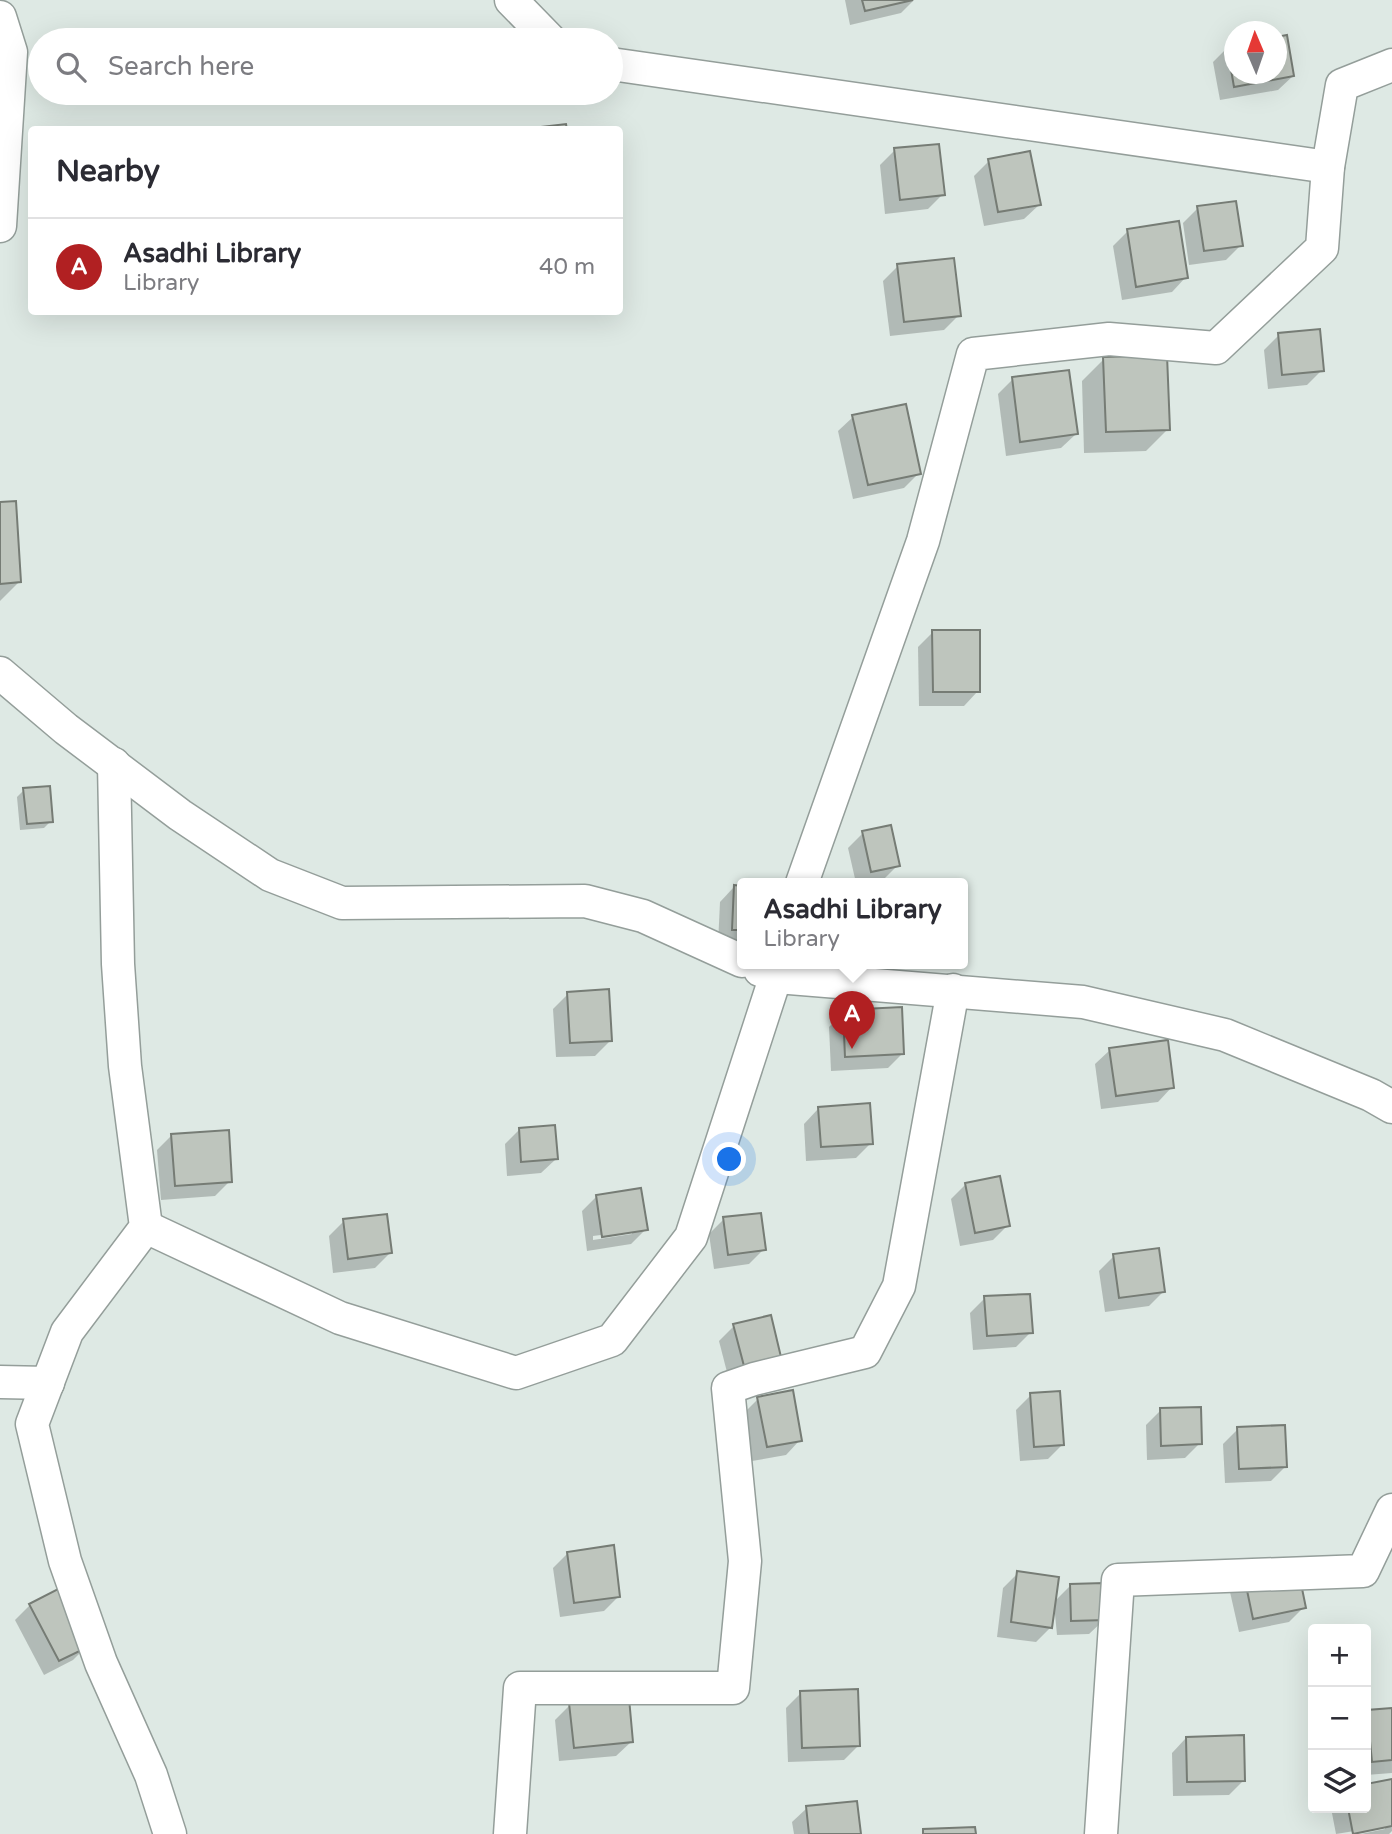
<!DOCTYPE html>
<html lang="en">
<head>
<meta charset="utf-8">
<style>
	:root { --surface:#fff; --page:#f7f7f7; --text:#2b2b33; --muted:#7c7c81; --line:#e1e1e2; --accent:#b12022 }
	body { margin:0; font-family:"Varela Round",sans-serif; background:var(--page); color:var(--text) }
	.controls { position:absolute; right:21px; bottom:21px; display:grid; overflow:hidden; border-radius:7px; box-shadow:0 7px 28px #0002 }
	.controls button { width:63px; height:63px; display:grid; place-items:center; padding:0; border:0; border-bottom:2px solid var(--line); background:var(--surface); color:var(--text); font:35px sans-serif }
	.compass { position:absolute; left:1224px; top:21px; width:63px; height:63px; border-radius:50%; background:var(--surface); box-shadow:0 7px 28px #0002; rotate:358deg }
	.you { position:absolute; left:730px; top:1160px; width:24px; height:24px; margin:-18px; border:5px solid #fff; border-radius:50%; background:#1a73e8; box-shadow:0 0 0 10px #1a73e833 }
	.badge { display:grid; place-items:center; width:46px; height:46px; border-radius:50%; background:var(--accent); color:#fff; font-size:23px; font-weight:700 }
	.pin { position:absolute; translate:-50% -58px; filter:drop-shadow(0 2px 4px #0008) }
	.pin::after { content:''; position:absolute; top:37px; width:24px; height:21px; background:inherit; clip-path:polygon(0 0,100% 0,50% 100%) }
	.popup { position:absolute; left:737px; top:878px; width:231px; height:91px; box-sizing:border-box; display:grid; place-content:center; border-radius:7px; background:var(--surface); filter:drop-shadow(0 2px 5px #0005); font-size:23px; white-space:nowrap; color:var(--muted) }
	.popup b { font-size:26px; color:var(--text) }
	.popup::after { content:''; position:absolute; left:50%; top:100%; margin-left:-14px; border:14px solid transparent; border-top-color:var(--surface) }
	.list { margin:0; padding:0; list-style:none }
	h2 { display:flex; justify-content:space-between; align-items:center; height:91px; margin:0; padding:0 28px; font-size:30px }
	h2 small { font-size:23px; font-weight:400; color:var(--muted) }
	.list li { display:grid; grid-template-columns:46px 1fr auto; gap:21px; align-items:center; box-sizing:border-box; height:98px; padding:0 28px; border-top:2px solid var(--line) }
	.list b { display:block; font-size:26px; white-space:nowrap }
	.list p { margin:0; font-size:23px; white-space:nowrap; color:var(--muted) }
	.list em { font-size:23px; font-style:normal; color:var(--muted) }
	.icon { flex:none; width:38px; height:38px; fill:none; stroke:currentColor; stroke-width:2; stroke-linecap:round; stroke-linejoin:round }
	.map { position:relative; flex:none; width:1392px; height:1834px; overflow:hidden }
	.search { position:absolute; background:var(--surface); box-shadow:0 7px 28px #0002; left:28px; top:28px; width:595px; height:77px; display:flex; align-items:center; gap:18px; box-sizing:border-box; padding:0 24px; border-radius:38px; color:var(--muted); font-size:26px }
	.panel { position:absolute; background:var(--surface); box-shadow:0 7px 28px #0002; left:28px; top:126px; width:595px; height:189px; border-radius:7px }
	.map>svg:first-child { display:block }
	.shadow { fill:#0003; fill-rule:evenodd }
	.building { fill:#bec5bd; stroke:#767c75; stroke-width:2 }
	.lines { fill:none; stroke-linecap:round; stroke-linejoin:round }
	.minor-casing { stroke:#949e9a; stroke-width:35 }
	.minor { stroke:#fff; stroke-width:32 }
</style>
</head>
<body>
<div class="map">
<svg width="1392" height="1834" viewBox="0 0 1392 1834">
	<rect width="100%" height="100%" fill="#dee9e4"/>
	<g class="shadow">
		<path d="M845,0h69l-13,13 -51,12z"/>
		<path d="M1234,46v28l59,2 -15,14 -58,10 -7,-38 15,-15z"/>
		<path d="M895,150l48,44 -15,15 -43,5 -5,-49z"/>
		<path d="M989,161l50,44 -15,14 -40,7 -10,-50z"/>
		<path d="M1198,208l43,37 -15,15 -37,5 -6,-42z"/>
		<path d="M1128,231l58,46 -14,15 -50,8 -9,-54z"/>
		<path d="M898,266l61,49 -15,15 -54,6 -7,-55z"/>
		<path d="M1279,335l43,35 -15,15 -39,4 -4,-39z"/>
		<path d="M1104,359l64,70 -22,22 -62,2 -2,-72z"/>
		<path d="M1013,379l63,55 -15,14 -55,8 -8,-62z"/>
		<path d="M853,417l66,56 -15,15 -51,11 -15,-68z"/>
		<path d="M0,504l19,78 -19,19z"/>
		<path d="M933,632l45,59 -14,15h-45l-1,-59z"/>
		<path d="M24,790l27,31 -7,7 -24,2 -3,-33z"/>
		<path d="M863,833l35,32 -15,15 -27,3 -8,-35z"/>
		<path d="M734,887h8v58l-24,-1 2,-42z"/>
		<path d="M859,963h66l-65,7z"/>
		<path d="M568,994l42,47 -15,15 -39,1 -3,-48z"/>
		<path d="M844,1012l59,41 -15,15 -57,3 -2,-44z"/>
		<path d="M1110,1050l62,37 -14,15 -57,7 -6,-45z"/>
		<path d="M818,1109l53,34 -15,15 -50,3 -2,-37z"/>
		<path d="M519,1130l37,29 -15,14 -34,3 -2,-32z"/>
		<path d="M172,1135l58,46 -15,15 -54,4 -4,-50z"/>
		<path d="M966,1184l42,41 -15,15 -33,6 -9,-47z"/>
		<path d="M596,1197l50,32 -15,15 -44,7 -5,-40zM632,1231v3l-39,6v-4z"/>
		<path d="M724,1219l40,30 -15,15 -35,5 -5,-35z"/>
		<path d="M344,1221l46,32 -15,15 -42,5 -4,-37z"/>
		<path d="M1114,1256l50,35 -15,15 -44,6 -6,-41z"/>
		<path d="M985,1298l46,34 -15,15 -43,3 -3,-37z"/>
		<path d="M734,1326l45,30 -50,24 -10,-39z"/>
		<path d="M1031,1395l32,49 -15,15 -28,2 -4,-51z"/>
		<path d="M758,1399l42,41 -14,15 -34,6 -9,-47z"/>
		<path d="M1161,1410l39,33 -15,15 -38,2 -1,-35z"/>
		<path d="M1238,1429l47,38 -14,14 -46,2 -2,-39z"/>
		<path d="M568,1553l51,43 -15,15 -44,6 -7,-49z"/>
		<path d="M1018,1573l36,29 16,-16 34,34 -15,14 -32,1 -3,-31 -3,23 -15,15 -39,-5 6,-49z"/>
		<path d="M1245,1577l59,30 -15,15 -50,10 -9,-40z"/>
		<path d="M30,1605l58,40 -15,15 -29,15 -29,-55z"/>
		<path d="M801,1693l58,52 -15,15 -56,2 -2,-54z"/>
		<path d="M570,1705l61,37 -15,14 -57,5 -4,-41z"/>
		<path d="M1392,1709v64l-26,2v-61z"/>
		<path d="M1186,1738l58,42 -15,15 -56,1 -1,-43z"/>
		<path d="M1391,1781l1,50 -3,3h-28l24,-5v-3l-49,8 -5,-26h35v-22z"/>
		<path d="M807,1808l52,26h-65l-2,-12z"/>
	</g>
	<g class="building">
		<path d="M862,0h51l-48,11z"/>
		<path d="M1287,35l7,41 -60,11 -7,-41 7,-2v30h42v-37z"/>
		<path d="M566,124l1,6h-34v-2z"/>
		<path d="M939,144l6,51 -45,5 -6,-52z"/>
		<path d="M1030,151l11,54 -43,7 -10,-53z"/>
		<path d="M1236,201l7,45 -39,5 -7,-45z"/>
		<path d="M1179,221l9,57 -52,9 -9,-58z"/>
		<path d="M954,258l7,58 -57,6 -7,-58z"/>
		<path d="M1320,329l4,42 -42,4 -4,-42z"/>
		<path d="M1167,355l3,75 -64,2 -3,-75z"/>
		<path d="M1069,370l9,64 -58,8 -8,-65z"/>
		<path d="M906,404l15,70 -53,11 -16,-70z"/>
		<path d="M16,501l5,81 -21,2v-82z"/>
		<path d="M932,630h48v62h-47z"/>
		<path d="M50,786l3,36 -26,2 -4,-36z"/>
		<path d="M891,825l9,41 -29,6 -9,-41z"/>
		<path d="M734,885l8,1v44h-10z"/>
		<path d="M609,989l3,52 -42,2 -3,-51z"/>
		<path d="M902,1007l2,47 -59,3 -2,-47z"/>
		<path d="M1168,1040l6,48 -58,8 -7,-48z"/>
		<path d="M870,1103l3,41 -52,3 -3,-40z"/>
		<path d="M555,1125l3,34 -37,3 -2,-34z"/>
		<path d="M229,1130l3,52 -57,4 -4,-52z"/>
		<path d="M1000,1176l10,50 -35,7 -10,-50z"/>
		<path d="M641,1188l7,42 -46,7 -6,-42z"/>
		<path d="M761,1213l5,37 -38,5 -5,-38z"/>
		<path d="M387,1214l5,39 -44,6 -5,-40z"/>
		<path d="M1159,1248l6,44 -46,6 -6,-44z"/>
		<path d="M1030,1294l3,39 -46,3 -3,-40z"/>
		<path d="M771,1315l10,42 -37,9 -11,-42z"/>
		<path d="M793,1390l9,51 -35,6 -10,-50z"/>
		<path d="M1060,1391l4,54 -30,2 -4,-54z"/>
		<path d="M1201,1407l1,37 -41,2 -1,-38z"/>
		<path d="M1285,1425l2,42 -48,2 -2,-42z"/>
		<path d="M614,1545l6,52 -46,6 -7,-51z"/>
		<path d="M1297,1564l9,44 -53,11 -9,-43z"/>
		<path d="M1017,1571l42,6 -7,51 -41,-6z"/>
		<path d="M1104,1583l2,37 -35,1 -1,-37z"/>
		<path d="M60,1588l30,58 -31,15 -30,-57z"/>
		<path d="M858,1689l2,57 -58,2 -2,-57z"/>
		<path d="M629,1698l4,44 -59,6 -5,-45z"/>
		<path d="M1392,1708v52l-20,2 -5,-52z"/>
		<path d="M1244,1735l1,46 -58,1 -1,-45z"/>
		<path d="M1392,1779v47l-39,8 -5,-26h18v-24z"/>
		<path d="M857,1801l4,33h-52l-3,-28z"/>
		<path d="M975,1827l1,7h-53v-5z"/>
	</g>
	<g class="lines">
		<g class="minor-casing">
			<g id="minor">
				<path d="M511,0l39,40"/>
				<path d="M0,17l11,35 -11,174"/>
				<path d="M611,64l717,103"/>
				<path d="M0,673l66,56 114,86 90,60 72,28 243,-2 58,15 99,45"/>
				<path d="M114,764l4,200 7,102 21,161 -79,105 -35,92 33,137 36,102 50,112 19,59"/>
				<path d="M802,883l121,-342 50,-187 136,-15 107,9 106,-100 6,-81 14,-82 50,-20"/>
				<path d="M760,970l17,7 306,25 142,33 146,60 21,12"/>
				<path d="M146,1227l194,91 176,55 96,-33 79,-103 89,-274"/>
				<path d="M0,1382l48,1"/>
				<path d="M510,1834l10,-146h213l12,-127 -17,-173 26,-9 111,-27 34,-66 54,-296"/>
				<path d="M1101,1834l17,-254 245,-9 29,-61"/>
			</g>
		</g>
		<use href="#minor" class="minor"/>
	</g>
</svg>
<div class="controls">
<button>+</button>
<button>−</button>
<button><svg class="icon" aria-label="layers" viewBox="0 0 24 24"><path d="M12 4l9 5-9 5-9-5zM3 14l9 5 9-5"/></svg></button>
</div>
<svg class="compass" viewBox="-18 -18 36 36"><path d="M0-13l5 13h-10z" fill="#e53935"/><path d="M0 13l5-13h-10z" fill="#7c7c81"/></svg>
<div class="you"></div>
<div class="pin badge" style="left:852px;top:1049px">A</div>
<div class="popup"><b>Asadhi Library</b>Library</div>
<div class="search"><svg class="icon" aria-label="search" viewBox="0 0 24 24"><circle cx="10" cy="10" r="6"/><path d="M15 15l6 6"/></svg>Search here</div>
<section class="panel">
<h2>Nearby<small></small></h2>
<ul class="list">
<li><span class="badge">A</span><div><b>Asadhi Library</b><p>Library</p></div><em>40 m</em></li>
</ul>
</section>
</div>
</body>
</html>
